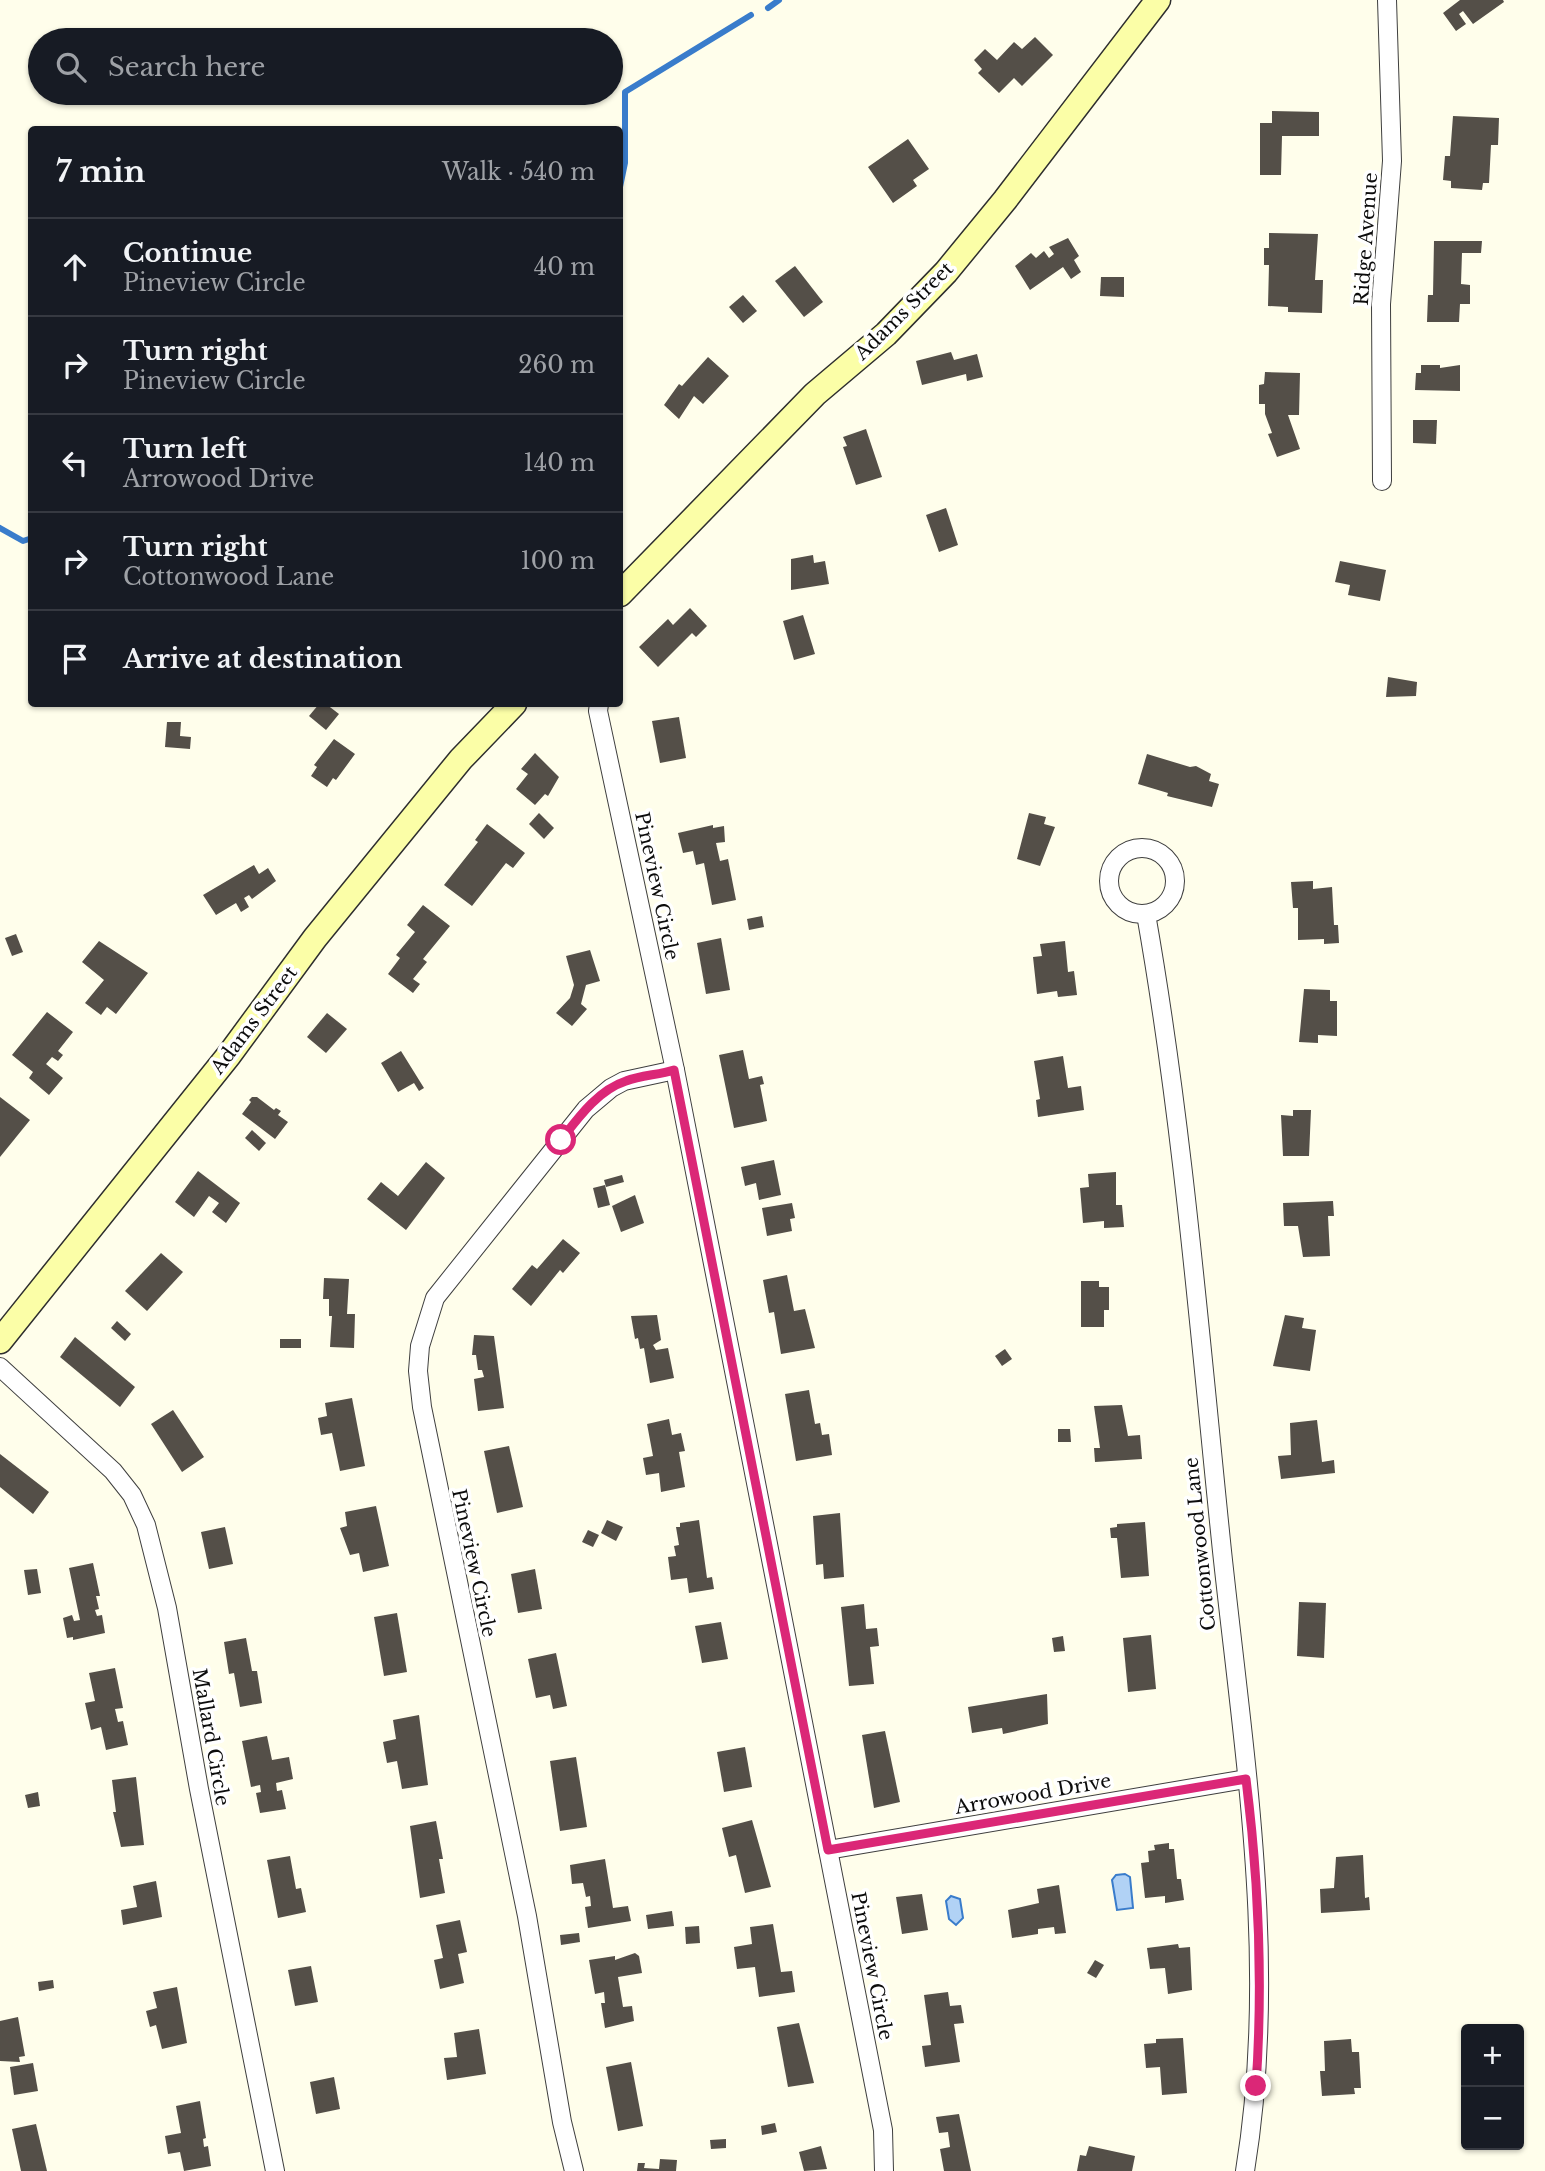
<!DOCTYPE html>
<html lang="en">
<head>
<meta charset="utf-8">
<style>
	:root { --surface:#171b24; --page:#20242c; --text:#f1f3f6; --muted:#9ea1a6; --line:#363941 }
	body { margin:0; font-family:"Libre Baskerville",serif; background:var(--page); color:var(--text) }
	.controls { position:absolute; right:21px; bottom:21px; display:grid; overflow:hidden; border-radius:7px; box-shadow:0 2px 5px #0004 }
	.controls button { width:63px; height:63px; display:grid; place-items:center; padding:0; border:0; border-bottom:2px solid var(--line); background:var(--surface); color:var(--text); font:35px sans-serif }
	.stop { position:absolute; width:21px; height:21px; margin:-16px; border:5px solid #db2777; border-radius:50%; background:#fff }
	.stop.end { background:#db2777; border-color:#fff; box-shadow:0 2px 7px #0008 }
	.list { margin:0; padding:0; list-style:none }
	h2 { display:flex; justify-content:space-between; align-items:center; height:91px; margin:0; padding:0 28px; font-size:30px }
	h2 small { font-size:23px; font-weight:400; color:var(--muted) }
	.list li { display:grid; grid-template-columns:46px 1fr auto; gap:21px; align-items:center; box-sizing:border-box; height:98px; padding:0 28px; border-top:2px solid var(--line) }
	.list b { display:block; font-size:26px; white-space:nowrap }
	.list p { margin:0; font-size:23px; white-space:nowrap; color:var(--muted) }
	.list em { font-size:23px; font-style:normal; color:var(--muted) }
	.icon { flex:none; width:38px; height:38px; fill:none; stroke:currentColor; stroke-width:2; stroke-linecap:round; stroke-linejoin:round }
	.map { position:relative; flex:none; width:1545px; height:2171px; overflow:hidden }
	.search { position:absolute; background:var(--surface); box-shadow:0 2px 5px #0004; left:28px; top:28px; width:595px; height:77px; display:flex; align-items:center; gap:18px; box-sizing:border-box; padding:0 24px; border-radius:38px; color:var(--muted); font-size:26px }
	.panel { position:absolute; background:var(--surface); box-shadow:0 2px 5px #0004; left:28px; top:126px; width:595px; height:581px; border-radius:7px }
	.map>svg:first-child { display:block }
	.water { fill:#b1d2f5; stroke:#397ccb; stroke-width:2 }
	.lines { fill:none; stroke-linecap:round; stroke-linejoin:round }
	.stream { stroke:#397ccb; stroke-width:6 }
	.building { fill:#544f48 }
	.street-casing { stroke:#3f3f3f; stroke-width:20 }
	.secondary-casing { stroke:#2e2e2e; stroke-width:27 }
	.street { stroke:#fff; stroke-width:18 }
	.secondary { stroke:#fbfea7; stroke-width:24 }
	.route { stroke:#db2777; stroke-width:9 }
	.labels { text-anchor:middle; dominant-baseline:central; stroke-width:7; stroke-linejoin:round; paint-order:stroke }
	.street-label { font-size:19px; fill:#0c0c0c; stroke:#fff }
</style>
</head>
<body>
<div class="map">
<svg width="1545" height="2171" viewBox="0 0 1545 2171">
	<rect width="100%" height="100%" fill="#fffeeb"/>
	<g class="water">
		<path d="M1125,1874l5,3 3,31 -16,2 -5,-30 4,-5z"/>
		<path d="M951,1896l9,3 3,19 -7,7 -7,-6 -3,-18z"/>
	</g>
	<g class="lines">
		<g class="stream">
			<path d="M768,8l11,-8"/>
			<path d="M620,187l5,-24v-71l126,-77"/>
			<path d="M0,528l23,13 9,-3"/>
		</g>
	</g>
	<g class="building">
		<path d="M1460,0h43l1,2 -31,22 -10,-13 -4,3 7,10 -10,7 -13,-18z"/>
		<path d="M1035,37l18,18 -31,31 -8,-8 -15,15 -21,-20 4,-4 -8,-9 11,-11 12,11 17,-18 8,7z"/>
		<path d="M1272,111l47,1v24h-37l-1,39h-21v-52h12z"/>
		<path d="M1453,116l46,2 -1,27h-7l-2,38h-6l-1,7 -31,-2v-7l-8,-1 2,-24h5z"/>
		<path d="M908,139l21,30 -16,11 4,6 -24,17 -25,-36z"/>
		<path d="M1269,233l49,1 -3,46h8l-1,33 -34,-1v-5l-20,-1 1,-41h-5v-17h5z"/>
		<path d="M1068,238l11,18 -5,4 7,12 -10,7 -8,-12 -33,23 -15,-24 16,-13 5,5 8,-7 5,7 5,-4 -5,-7z"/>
		<path d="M1434,241h48l-1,12h-19l-1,31 9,1v19h-10l-1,18h-32l1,-27h5z"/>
		<path d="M795,266l28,36 -19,15 -29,-36z"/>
		<path d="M1101,277h23v20l-24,-1z"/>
		<path d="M743,295l14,16 -14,12 -14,-16z"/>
		<path d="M951,352l3,8 23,-6 6,23 -16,4 -1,-7 -44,11 -6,-24z"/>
		<path d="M708,357l21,19 -26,28 -9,-8 -15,23 -15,-14 15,-21 3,2z"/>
		<path d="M1421,365h19v3l20,-3v26l-45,-1 1,-17h5z"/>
		<path d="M1265,372l35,1 -1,42h-11l12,34 -23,8 -9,-23 4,-1 -7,-19v-10h-6v-19l5,-1z"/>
		<path d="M1413,420h24l-1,24 -23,-1z"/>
		<path d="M866,429l16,48 -26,8 -13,-38 4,-1 -4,-9z"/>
		<path d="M946,508l12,37 -19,7 -13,-37z"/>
		<path d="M813,555l1,8 11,-2 4,23 -38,6v-31z"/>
		<path d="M1340,561l46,9 -6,31 -32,-6 2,-10 -15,-3z"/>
		<path d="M690,608l17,18 -11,11 -4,-4 -34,34 -19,-20 29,-28 5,6z"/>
		<path d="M803,615l12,39 -21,6 -11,-39z"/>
		<path d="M1388,677l29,5 -1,14 -30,1z"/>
		<path d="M319,704h7l13,10 -13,16 -17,-14z"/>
		<path d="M679,717l7,41 -26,5 -8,-42z"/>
		<path d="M167,722h14l-1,14 11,1 -1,12 -25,-2z"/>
		<path d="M334,739l21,15 -19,26 -3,-2 -6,9 -16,-11 6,-9 -3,-2z"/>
		<path d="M535,753l24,24 -11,19 -3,-2 -10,11 -19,-16 12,-15 -7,-5z"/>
		<path d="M1147,754l43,13 6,-1 15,8 -2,7 10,3 -7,23 -45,-11 1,-3 -30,-9z"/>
		<path d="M539,813l15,15 -10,11 -15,-15z"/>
		<path d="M1029,813l17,4 -2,7 11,3 -15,39 -23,-7z"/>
		<path d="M487,824l38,29 -12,15 -7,-5 -34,43 -28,-21 34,-43 -3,-2z"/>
		<path d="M713,825v3l11,-2 1,16 -9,1 4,18 8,-2 8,41 -24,5 -8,-42 -8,2 -3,-14 -10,2 -5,-20z"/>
		<path d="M254,865l5,9 9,-6 8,13 -24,18 -3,-4 -5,3 5,9 -8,5 -5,-9 -20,12 -13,-20z"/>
		<path d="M1313,881v8l19,-2 2,38h4l1,18 -15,1v-5l-26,1v-32h-5l-2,-26z"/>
		<path d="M423,905l27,21 -27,33 4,3 -14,17 7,5 -7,9 -25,-19 12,-16 -4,-3 19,-23 -8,-7z"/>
		<path d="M762,916l2,11 -15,3 -2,-11z"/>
		<path d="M16,934l7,18 -11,4 -7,-18z"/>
		<path d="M721,938l9,52 -24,4 -9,-51z"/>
		<path d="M99,941l49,32 -32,41 -9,-7 -6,8 -16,-12 19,-23 -22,-18z"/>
		<path d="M1065,941l3,31 6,-1 3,24 -19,2 -1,-6 -20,3 -4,-37 9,-1 -2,-12z"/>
		<path d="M590,950l10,31 -14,4 -5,19 6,5 -15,17 -16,-13 14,-15 4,-13 -8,-29z"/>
		<path d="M1304,989l26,1v11h7v35l-19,-1v8l-19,-1z"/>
		<path d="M47,1012l26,20 -15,19 5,4 -5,6 -6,-4 -6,7 17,14 -14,17 -20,-17 4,-6 -21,-17z"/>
		<path d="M327,1013l20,16 -21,24 -19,-16z"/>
		<path d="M743,1050l6,29 13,-3 2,8 -4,1 7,36 -33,7 -15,-73z"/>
		<path d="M401,1051l23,37 -5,3 -5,-8 -16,9 -17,-29z"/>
		<path d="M1063,1056l5,32 13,-2 3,24 -46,7 -2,-17 4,-1 -6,-38z"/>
		<path d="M0,1097l30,23 -30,37z"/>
		<path d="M252,1097h5l17,13 2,-2 5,3 -3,4 10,7 -13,17 -33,-25 9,-12 -2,-2z"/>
		<path d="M1293,1110h18l-2,46h-26l-2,-41 12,1z"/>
		<path d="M252,1130l14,13 -7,8 -14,-13z"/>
		<path d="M774,1160l7,35 -22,5 -3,-17 -11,3 -4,-19z"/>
		<path d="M426,1162l19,16 -39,52 -39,-31 14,-17 17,14z"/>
		<path d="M198,1171l42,32 -14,20 -14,-11 7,-9 -10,-7 -15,21 -19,-15z"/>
		<path d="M1116,1172v33h6l2,22 -20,1v-7l-21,2 -3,-35 9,-1 -1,-13z"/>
		<path d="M622,1175l2,7 -18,5 -2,-7z"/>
		<path d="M605,1185l5,20 -12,3 -5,-20z"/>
		<path d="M635,1195l9,28 -23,9 -9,-26z"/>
		<path d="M1333,1201l1,15h-6l2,40 -27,1 -5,-31h-14l-1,-23z"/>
		<path d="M792,1203l3,15 -5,1 2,12 -25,5 -5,-28z"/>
		<path d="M563,1239l17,14 -17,20 -3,-3 -29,36 -19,-17 20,-24 5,4z"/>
		<path d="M161,1253l22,19 -36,39 -22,-20z"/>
		<path d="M787,1275l7,36 11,-2 10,39 -34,6 -7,-42 -5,1 -6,-33z"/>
		<path d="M324,1278l25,1 -2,35h8l-1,34 -24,-1 2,-31h-3v-17h-6z"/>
		<path d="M1081,1281h18v6h10v23h-5v17h-23z"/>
		<path d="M657,1315l4,25 -8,5 3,5 12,-2 6,30 -24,5 -6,-35 -4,1 -2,-11 -3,1 -4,-23z"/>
		<path d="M1285,1315l19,3 -2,10 14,2 -6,41 -37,-5z"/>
		<path d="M117,1321l14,13 -6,7 -14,-13z"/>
		<path d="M474,1335l20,1 10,72 -26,3 -4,-32 10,-2 -2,-7h-4l-2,-15h-4z"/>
		<path d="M75,1337l60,50 -15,20 -60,-50z"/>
		<rect x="280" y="1339" width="21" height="9"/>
		<path d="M1005,1349l7,10 -10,7 -7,-10z"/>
		<path d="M809,1390l6,34 5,-1 2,12 7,-1 3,21 -36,6 -11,-67z"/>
		<path d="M352,1398l13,68 -25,5 -8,-38 -11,2 -3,-17 9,-2 -2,-13z"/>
		<path d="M1122,1405l6,31 12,-1 2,24 -47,3 -1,-14h6l-6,-42z"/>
		<path d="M173,1410l31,47 -22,15 -31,-48z"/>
		<path d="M669,1419l3,16 9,-2 4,18 -6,1 6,35 -24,5 -2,-19 -13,2 -3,-17 10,-2 -6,-32z"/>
		<path d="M1317,1420l5,42 12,-2 1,13 -54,6 -3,-23 13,-1 -1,-32z"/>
		<path d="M1058,1429h12l1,13h-13z"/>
		<path d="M509,1446l14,61 -26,6 -13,-62z"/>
		<path d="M0,1454l49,38 -16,22 -33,-27z"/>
		<path d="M376,1506l13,60 -26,6 -4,-19 -9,2 -10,-27 7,-2 -2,-14z"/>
		<path d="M840,1513l4,64 -20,2 -1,-15 -7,1 -3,-49z"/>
		<path d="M607,1520l16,7 -7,14 -15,-8z"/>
		<path d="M699,1520l8,58 5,-1 2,12 -25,4 -2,-15 -16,2 -3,-23 8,-1 -2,-10 5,-1 -3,-18h4v-4z"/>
		<path d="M1145,1522l4,54 -28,2 -4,-40h-6l-1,-10 7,-1v-3z"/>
		<path d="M225,1527l8,37 -24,5 -8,-37z"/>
		<path d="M588,1530l11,5 -6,12 -11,-5z"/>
		<path d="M93,1563l7,33h-4l3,13 -4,1 2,6 5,-1 3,18 -32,7v-3l-6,1 -4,-20 9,-3 2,6 6,-1 -11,-52z"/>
		<path d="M37,1569l4,24 -13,2 -4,-25z"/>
		<path d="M535,1569l7,40 -24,4 -7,-39z"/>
		<path d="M1299,1602l27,1 -2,55 -27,-2z"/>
		<path d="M864,1604l2,25 11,-1 2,18 -9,1 4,37 -25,2 -8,-79z"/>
		<path d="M397,1613l10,59 -23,4 -10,-59z"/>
		<path d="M721,1622l7,37 -26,4 -7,-37z"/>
		<path d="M1151,1635l5,54 -28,3 -5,-54z"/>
		<path d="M1063,1636l2,15 -11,1 -2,-14z"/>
		<path d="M246,1638l6,33h5l5,32 -22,4 -6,-34 -5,1 -5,-32z"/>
		<path d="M556,1653l11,53 -14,3 -3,-14 -14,3 -8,-39z"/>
		<path d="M115,1668l8,40 -8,1 3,13 5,-1 5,24 -22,5 -5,-23 -10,3 -6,-27 10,-2 -6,-28z"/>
		<path d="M1047,1694l1,30 -45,10 -1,-6 -30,5 -4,-26z"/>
		<path d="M419,1715l9,70 -26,4 -5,-28 -10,2 -4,-21 13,-3 -3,-19z"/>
		<path d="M885,1731l15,71 -26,6 -12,-73z"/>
		<path d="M267,1736l5,24 17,-3 4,22 -17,4 1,8 5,-1 4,19 -26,4 -4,-20 5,-1 -1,-7 -9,2 -9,-46z"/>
		<path d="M745,1747l7,40 -28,5 -7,-40z"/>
		<path d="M576,1757l11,70 -27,4 -10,-70z"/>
		<path d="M136,1777l8,68 -23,2 -8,-35h3l-4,-32z"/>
		<path d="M38,1792l2,14 -12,2 -3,-13z"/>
		<path d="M752,1820l19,67 -26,6 -9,-38 -7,2 -7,-29z"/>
		<path d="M436,1821l7,38h-4l6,34 -25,5 -10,-72z"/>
		<path d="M1169,1843v6h5l3,30h4l3,21 -19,3v-7l-20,2 -4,-35 8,-1 -1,-11 7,-1 -1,-5z"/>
		<path d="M1363,1855l2,43 4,-1 1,13 -49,3 -1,-24 14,-1 2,-31z"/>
		<path d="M290,1856l6,33 5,-1 5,24 -28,6 -11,-58z"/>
		<path d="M605,1859l8,49 15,-2 3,15 -43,7 -3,-21 6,-1 -1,-10 -4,1 -3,-14 -11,1 -2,-19z"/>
		<path d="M156,1881l6,36 -39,8 -2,-15 16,-3 -4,-21z"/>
		<path d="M1059,1885l7,48 -11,1 -1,-7 -16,2v5l-26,4 -4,-28 31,-7 -2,-14z"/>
		<path d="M922,1894l6,36 -26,4 -6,-37z"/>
		<path d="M672,1911l2,15 -26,3 -2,-14z"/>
		<path d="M460,1920l7,32 -9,2 6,29 -24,6 -6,-29 9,-2 -7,-33z"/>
		<path d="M773,1924l8,48 11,-1 3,21 -36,5 -4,-30 -18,2 -3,-22 18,-3 -2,-17z"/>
		<path d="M699,1926l1,17 -14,1 -1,-17z"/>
		<path d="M579,1933l1,9 -19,3 -1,-10z"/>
		<path d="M1178,1944l1,4 11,-1 2,43 -24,4 -3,-26 -15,1 -3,-21z"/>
		<path d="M635,1953l4,3 3,17 -24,4 5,30 9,-1 2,15 -29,7 -4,-25h4l-1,-11 -9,2 -6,-34 26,-4v4z"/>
		<path d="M1095,1960l9,5 -8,13 -9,-5z"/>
		<path d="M311,1966l7,36 -23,4 -7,-36z"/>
		<path d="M53,1980l1,8 -15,3 -1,-9z"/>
		<path d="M177,1987l10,56 -25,6 -6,-24 -6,2 -4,-16 11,-3 -4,-16z"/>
		<path d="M948,1992l2,14 11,-1 3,18 -10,1 6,38 -35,5 -3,-21 9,-1 -7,-50z"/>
		<path d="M18,2017l7,39 -6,1 1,5 -20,-1v-40z"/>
		<path d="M799,2023l15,60 -26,4 -11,-60z"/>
		<path d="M479,2029l7,45 -39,6 -3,-22 13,-1 -3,-24z"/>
		<path d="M1183,2038l4,55 -25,2 -2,-28 -14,1 -2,-24 12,-1v-4z"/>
		<path d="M1351,2039l1,13h7l2,36h-7l1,6 -33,2 -2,-25h5l-1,-30z"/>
		<path d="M631,2062l12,64 -25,5 -12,-64z"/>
		<path d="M33,2063l5,28 -24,4 -4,-28z"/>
		<path d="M334,2077l6,32 -24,5 -6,-32z"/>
		<path d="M200,2101l6,37 -3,1 1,8 4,-1 3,20 -27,5 -4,-19 -12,2 -3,-18 16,-3 -5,-27z"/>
		<path d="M959,2114l12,57h-27l-4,-22 10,-2 -2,-15 -9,1 -3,-16z"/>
		<path d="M775,2123l2,9 -15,3 -1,-9z"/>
		<path d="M36,2124l11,47h-26l-9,-42z"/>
		<path d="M726,2139v9l-15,1 -1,-9z"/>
		<path d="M821,2146l6,23 -23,2 -5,-19z"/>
		<path d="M1089,2146l46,10 -3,15h-55l3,-16 6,1z"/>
		<path d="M660,2159l17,1 -1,11h-39l1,-8h7l-1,5 15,1z"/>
	</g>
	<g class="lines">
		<g class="street-casing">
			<g id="street">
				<path d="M1382,481l-1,-177 11,-143 -5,-161"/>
				<path d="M599,704l-1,7 77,359 208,1060 1,41"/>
				<circle cx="1142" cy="881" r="33"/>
				<path d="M1146,914c37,210 54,424 76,637 22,206 57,413 23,620"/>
				<path d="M0,1367l113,104 19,24 14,30 21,83 32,181 76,382"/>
				<path d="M828,1850l418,-71"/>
				<path d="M574,2171l-12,-49 -35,-206 -105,-509 -4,-36 2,-25 15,-48 151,-189 25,-21 13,-7 51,-11"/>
			</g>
		</g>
		<g class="secondary-casing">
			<g id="secondary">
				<path d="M620,594l195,-200 71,-60 60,-62 59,-72 153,-200"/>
				<path d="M0,1341l229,-286 86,-117 146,-179 53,-55"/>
			</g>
		</g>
		<use href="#street" class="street"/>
		<use href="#secondary" class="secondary"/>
	</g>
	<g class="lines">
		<path class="route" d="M561,1140c17,-22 37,-50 65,-59 15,-6 33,-6 48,-11l154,780 418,-71c13,103 17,204 10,307"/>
	</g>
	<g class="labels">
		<g class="street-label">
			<text transform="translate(1366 239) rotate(-86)">Ridge Avenue</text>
			<text transform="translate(904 311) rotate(-45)">Adams Street</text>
			<text transform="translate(657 886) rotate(78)">Pineview Circle</text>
			<text transform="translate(254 1020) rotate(-53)">Adams Street</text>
			<text transform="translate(1200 1544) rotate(-96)">Cottonwood Lane</text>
			<text transform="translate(474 1563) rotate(78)">Pineview Circle</text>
			<text transform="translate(211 1737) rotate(80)">Mallard Circle</text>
			<text transform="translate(1033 1794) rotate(-10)">Arrowood Drive</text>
			<text transform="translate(872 1966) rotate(79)">Pineview Circle</text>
		</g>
	</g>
</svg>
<div class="controls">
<button>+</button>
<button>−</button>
</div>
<div class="stop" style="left:561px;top:1140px"></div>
<div class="stop end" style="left:1256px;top:2086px"></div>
<div class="search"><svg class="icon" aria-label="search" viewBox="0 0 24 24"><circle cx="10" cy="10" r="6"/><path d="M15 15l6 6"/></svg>Search here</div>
<section class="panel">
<h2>7 min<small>Walk · 540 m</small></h2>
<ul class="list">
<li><svg class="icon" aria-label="ahead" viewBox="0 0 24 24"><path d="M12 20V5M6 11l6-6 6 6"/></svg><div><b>Continue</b><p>Pineview Circle</p></div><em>40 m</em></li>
<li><svg class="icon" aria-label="right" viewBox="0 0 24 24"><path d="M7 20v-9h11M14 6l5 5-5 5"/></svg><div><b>Turn right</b><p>Pineview Circle</p></div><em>260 m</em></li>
<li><svg class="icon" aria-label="left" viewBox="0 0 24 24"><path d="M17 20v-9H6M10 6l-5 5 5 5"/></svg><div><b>Turn left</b><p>Arrowood Drive</p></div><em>140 m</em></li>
<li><svg class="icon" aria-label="right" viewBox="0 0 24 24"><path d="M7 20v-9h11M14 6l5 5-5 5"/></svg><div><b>Turn right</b><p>Cottonwood Lane</p></div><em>100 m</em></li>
<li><svg class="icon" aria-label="arrive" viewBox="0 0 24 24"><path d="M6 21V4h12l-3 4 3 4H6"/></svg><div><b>Arrive at destination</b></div></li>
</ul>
</section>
</div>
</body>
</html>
